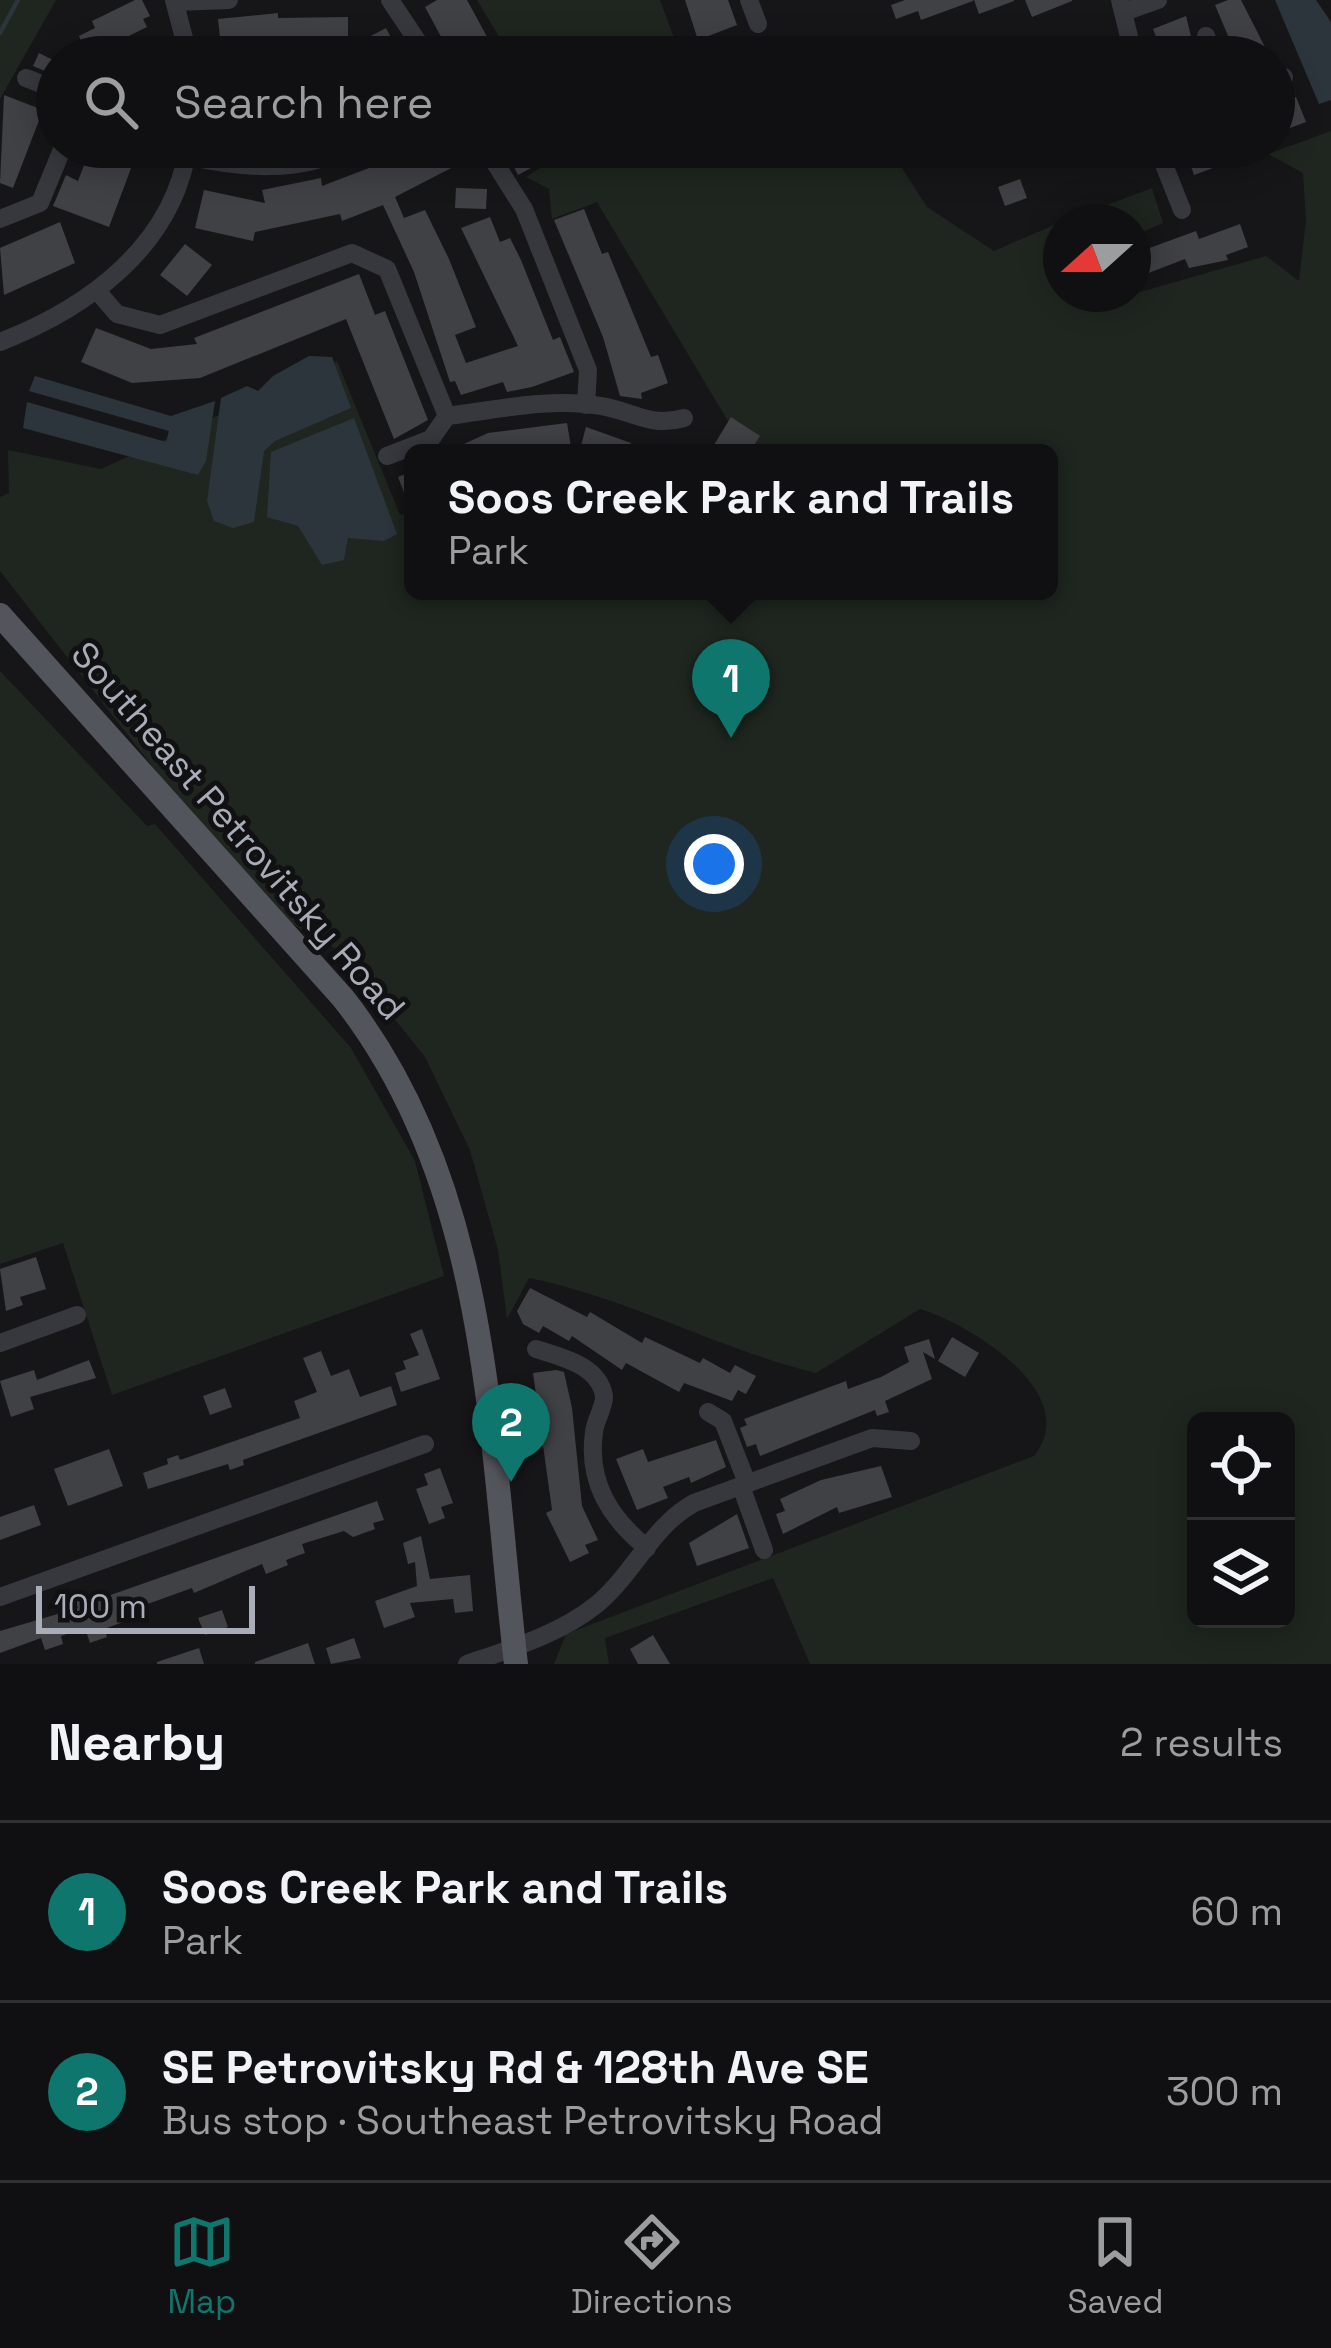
<!DOCTYPE html>
<html lang="en">
<head>
<meta charset="utf-8">
<style>
	:root { --surface:#101012; --page:#1e1e20; --text:#f1f3f6; --muted:#9c9d9f; --line:#303032; --accent:#0f766e }
	body { margin:0; font-family:"Space Grotesk",sans-serif; background:var(--page); color:var(--text) }
	.controls { position:absolute; right:36px; bottom:36px; display:grid; overflow:hidden; border-radius:18px; box-shadow:0 6px 30px #0003 }
	.controls button { width:108px; height:108px; display:grid; place-items:center; padding:0; border:0; border-bottom:3px solid var(--line); background:var(--surface); color:var(--text); font:60px sans-serif }
	.compass { position:absolute; left:1043px; top:204px; width:108px; height:108px; border-radius:50%; background:var(--surface); box-shadow:0 6px 30px #0003; rotate:249deg }
	.scale { position:absolute; left:36px; bottom:30px; width:219px; box-sizing:border-box; padding-left:12px; border:6px solid #a8adb8; border-top:0; font-size:33px; line-height:42px; white-space:nowrap; color:#a8adb8; -webkit-text-stroke:9px #111113; paint-order:stroke }
	.you { position:absolute; left:714px; top:864px; width:42px; height:42px; margin:-30px; border:9px solid #fff; border-radius:50%; background:#1a73e8; box-shadow:0 0 0 18px #1a73e833 }
	.badge { display:grid; place-items:center; width:78px; height:78px; border-radius:50%; background:var(--accent); color:#fff; font-size:39px; font-weight:700 }
	.pin { position:absolute; translate:-50% -99px; filter:drop-shadow(0 3px 6px #0008) }
	.pin::after { content:''; position:absolute; top:63px; width:42px; height:36px; background:inherit; clip-path:polygon(0 0,100% 0,50% 100%) }
	.popup { position:absolute; left:404px; top:444px; width:654px; height:156px; box-sizing:border-box; display:grid; place-content:center; border-radius:18px; background:var(--surface); filter:drop-shadow(0 3px 9px #0005); font-size:39px; white-space:nowrap; color:var(--muted) }
	.popup b { font-size:45px; color:var(--text) }
	.popup::after { content:''; position:absolute; left:50%; top:100%; margin-left:-24px; border:24px solid transparent; border-top-color:var(--surface) }
	.list { margin:0; padding:0; list-style:none }
	h2 { display:flex; justify-content:space-between; align-items:center; height:156px; margin:0; padding:0 48px; font-size:51px }
	h2 small { font-size:39px; font-weight:400; color:var(--muted) }
	.list li { display:grid; grid-template-columns:78px 1fr auto; gap:36px; align-items:center; box-sizing:border-box; height:180px; padding:0 48px; border-top:3px solid var(--line) }
	.list b { display:block; font-size:45px; white-space:nowrap }
	.list p { margin:0; font-size:39px; white-space:nowrap; color:var(--muted) }
	.list em { font-size:39px; font-style:normal; color:var(--muted) }
	.icon { flex:none; width:66px; height:66px; fill:none; stroke:currentColor; stroke-width:2; stroke-linecap:round; stroke-linejoin:round }
	.map { position:relative; flex:none; width:1331px; height:1664px; overflow:hidden }
	.search { position:absolute; background:var(--surface); box-shadow:0 6px 30px #0003; left:36px; right:36px; top:36px; height:132px; display:flex; align-items:center; gap:30px; box-sizing:border-box; padding:0 42px; border-radius:66px; color:var(--muted); font-size:45px }
	.sheet { height:516px; background:var(--surface) }
	nav { display:flex; justify-content:space-around; align-items:center; box-sizing:border-box; height:168px; border-top:3px solid var(--line); background:var(--surface); font-size:33px; color:var(--muted) }
	nav a { display:grid; justify-items:center; gap:6px }
	nav .on { color:var(--accent) }
	.map>svg:first-child { display:block }
	.green { fill:#1e261f; fill-rule:evenodd }
	.water { fill:#2c353c }
	.lines { fill:none; stroke-linecap:round; stroke-linejoin:round }
	.stream { stroke:#2c353c; stroke-width:4.5 }
	.building { fill:#404145 }
	.minor { stroke:#37383d; stroke-width:18 }
	.major { stroke:#53555c; stroke-width:24 }
	.labels { text-anchor:middle; dominant-baseline:central; stroke-width:10; stroke-linejoin:round; paint-order:stroke }
	.street-label { font-size:36px; fill:#a8adb8; stroke:#111113 }
</style>
</head>
<body>
<div class="map">
<svg width="1331" height="1664" viewBox="0 0 1331 1664">
	<rect width="100%" height="100%" fill="#161618"/>
	<g class="green">
		<path d="M0,0h56l-56,99z"/>
		<path d="M477,0h183l21,57h-170z"/>
		<path d="M1331,131v1533h-521l-37,-86 -168,60 4,26h-55l12,-30 468,-178c50,-62 -64,-132 -114,-147l-104,64c-98,-24 -188,-75 -287,-95l-22,41 -9,-69 -28,-100 -45,-93 -84,-105 -80,-46 -261,-335v-74l9,-4 -1,-43 93,19 236,-108 63,154 13,-4v80h636v-138h-302l-150,-251 -45,17 -3,-30 -23,-12 41,-26 -2,-4h172l10,12 44,-12h87l15,7 34,53 67,44 67,-29v72h72l133,-38 33,25 7,-61 -3,-47 -35,-19zM1196,1421h90v198h-90z"/>
		<path d="M1152,188l11,35 -30,13v-14h-71z"/>
		<path d="M0,671l147,155 8,-2 196,224 64,113 29,115 -332,119 -49,-152 -63,21z"/>
	</g>
	<g class="water">
		<path d="M1275,0h41l15,22v78l-12,4z"/>
		<path d="M309,356l23,1 19,51 -76,33 -11,10 -10,71 -21,6 -19,-7 -7,-20 14,-103 26,-12 11,5 15,-15z"/>
		<path d="M35,376l136,40 44,-15 -9,60 -8,14 -175,-47 4,-26 139,40 3,-11 -140,-40z"/>
		<path d="M354,418l43,116 -13,7 -36,-3 -4,22 -22,5 -24,-39 -31,-9 4,-65z"/>
	</g>
	<g class="lines">
		<path class="stream" d="M0,33l18,-33"/>
	</g>
	<g class="building">
		<path d="M135,0h7l8,16 -7,3 4,8 -59,29 -9,-20 16,-8 -3,-7z"/>
		<path d="M437,0h30l31,57h-46l-27,-50z"/>
		<path d="M685,0h43l9,25 -39,15z"/>
		<path d="M905,0h68v1l-52,19 -3,-9 -22,8 -5,-14z"/>
		<path d="M974,0h40v1l-35,13z"/>
		<path d="M1025,0h47v1l-40,16z"/>
		<path d="M1228,0h13l29,57h-33l-22,-52z"/>
		<path d="M278,13v5l70,-1v31l38,-20 15,29h-113v-6l-66,6 -4,-38z"/>
		<path d="M1186,16l10,41h-32l-11,-28z"/>
		<path d="M39,53l18,9v14l-24,-10z"/>
		<path d="M4,95l39,15 -30,78 -13,-5z"/>
		<path d="M1296,97l10,25 -32,12v-28z"/>
		<path d="M91,147h48l-30,80 -56,-21 13,-31 12,6z"/>
		<path d="M405,147h45l9,17 -64,33 9,21 21,-8 24,49 27,68 -21,8 11,28 52,-17 -57,-118 29,-11 10,25 10,-4 11,22 32,80 7,-3 14,35 -42,15 -25,5 -4,-10 -42,13 -6,-14 -5,1 -36,-110 -31,-67 -41,16 -2,-7 -85,18 -2,9 -58,-13 9,-38 61,13 -3,-13 59,-12 1,8 68,-26 -2,-4z"/>
		<path d="M504,147h44l5,9 -35,19z"/>
		<path d="M1184,147h56v1l-29,12 2,8 -19,7z"/>
		<path d="M1020,179l7,19 -22,8 -7,-19z"/>
		<path d="M456,188l31,1 -1,20 -31,-1z"/>
		<path d="M584,209l18,45 6,-2 43,105 7,-2 10,28 -27,10 1,6 -22,-3 -17,-59 -49,-117z"/>
		<path d="M60,222l15,41 -71,32 -4,-47z"/>
		<path d="M1240,224l8,23 -22,8 2,5 -39,8 -4,-9 -52,20v-25l63,-23 3,8z"/>
		<path d="M185,244l27,21 -25,31 -27,-21z"/>
		<path d="M359,274l16,41 10,-4 43,109 -34,19 -48,-120 -146,59 -68,5 -51,-21 15,-34 55,21 46,-5 -3,-6z"/>
		<path d="M731,417l29,19 -11,17h-40z"/>
		<path d="M567,423l5,30h-128l44,-20z"/>
		<path d="M586,427l45,16 -2,10h-50z"/>
		<path d="M413,471v41l-1,1 -14,-36z"/>
		<path d="M36,1257l10,32 -26,8 3,8 -17,6 -6,-42z"/>
		<path d="M530,1288l57,29 3,-5 52,31 3,-6 55,26 3,-5 27,15 5,-8 21,11 -10,18 -8,-4 -6,11 -48,-18 -5,9 -53,-29 -4,7 -50,-34 -3,5 -26,-15 -4,7 -16,-9 -6,-13z"/>
		<path d="M422,1329l18,50 -39,13 -6,-19 11,-4 -3,-8 16,-6 -9,-21z"/>
		<path d="M952,1337l27,16 -14,24 -27,-16z"/>
		<path d="M929,1339l6,20 -12,-7 9,27 -47,22 4,11 -12,4 -2,-6 -115,46 -4,-12 -9,3 -7,-19 7,-3 -3,-6 102,-38 2,8 33,-12 28,-15 -5,-15z"/>
		<path d="M321,1351l10,25 18,-7 11,28 31,-11 6,19 -154,55 1,5 -14,5 -2,-6 -80,25 -5,-16 25,-9 -1,-5 11,-4 2,5 120,-42 -6,-17 23,-9 -14,-34z"/>
		<path d="M89,1360l7,18 -66,19 4,12 -23,8 -11,-36 34,-11 3,10z"/>
		<path d="M556,1370l8,2 8,36 10,98 16,34 -13,5 4,8 -19,9 -24,-49 6,-3 -19,-137z"/>
		<path d="M225,1388l7,19 -22,8 -7,-19z"/>
		<path d="M716,1440l10,27 -35,16 -2,-6 -26,10 5,11 -31,12 -21,-51 27,-10 5,13z"/>
		<path d="M109,1449l14,37 -55,20 -14,-37z"/>
		<path d="M881,1466l11,31 -53,16 -2,-6 -54,27 -7,-20 9,-3 -5,-12 41,-19z"/>
		<path d="M440,1468l13,35 -12,4 4,11 -16,6 -13,-35 12,-4 -4,-11z"/>
		<path d="M377,1501l7,19 -11,3 2,6 -22,8 -9,-6 -42,13 3,9 -19,7 2,5 -22,9 -4,-10 -68,29 -2,-5 -72,26 3,8 -19,7 3,8 -17,6 -5,-15 -24,8 2,8 -18,6 -4,-12 -41,15v-22l78,-23 -3,-7 30,-4z"/>
		<path d="M34,1505l7,20 -41,15v-23z"/>
		<path d="M737,1514l12,34 -52,18 -8,-23z"/>
		<path d="M421,1536l9,43 40,-4 3,36 -18,2 -2,-14 -43,4 5,14 -31,11 -9,-27 42,-15 -2,-24 -7,2 -5,-21z"/>
		<path d="M222,1610l6,17 -23,8 -7,-17z"/>
		<path d="M653,1635l17,29h-32l-8,-15z"/>
		<path d="M354,1638l7,20 -30,6 -5,-16z"/>
		<path d="M308,1643l7,21h-60v-2z"/>
		<path d="M199,1648l5,16h-47v-2z"/>
	</g>
	<g class="lines">
		<g class="minor">
			<path d="M174,0l15,57"/>
			<path d="M390,0l38,57"/>
			<path d="M749,0l9,24"/>
			<path d="M1120,0l14,57"/>
			<path d="M175,2l54,-2"/>
			<path d="M1124,12l34,-12"/>
			<path d="M1206,36l8,21"/>
			<path d="M160,57l28,-7"/>
			<path d="M26,78l31,12"/>
			<path d="M1274,80l10,-3"/>
			<path d="M485,147l39,62 64,161 -2,35"/>
			<path d="M1157,147l25,63"/>
			<path d="M187,156c53,12 112,18 163,-9"/>
			<path d="M0,219l40,-16 23,-56"/>
			<path d="M99,293l18,21 43,11 192,-72 35,16 60,147"/>
			<path d="M0,342c87,-34 173,-95 188,-195"/>
			<path d="M447,416c49,-6 104,-19 154,-10 32,5 49,22 83,12"/>
			<path d="M387,456l44,-17 16,-23"/>
			<path d="M0,1343l77,-28"/>
			<path d="M536,1349c25,8 63,16 68,47 1,10 -9,24 -10,36 -7,50 16,86 53,116"/>
			<path d="M708,1412l15,9 24,62"/>
			<path d="M741,1486l23,64"/>
			<path d="M0,1597l425,-153"/>
			<path d="M467,1664c43,-15 93,-30 129,-59 37,-30 56,-79 98,-102l178,-65 39,3"/>
		</g>
		<path class="major" d="M0,615l343,383c148,188 146,438 173,666"/>
	</g>
	<g class="labels">
		<g class="street-label">
			<text transform="translate(238 831) rotate(49)">Southeast Petrovitsky Road</text>
		</g>
	</g>
</svg>
<div class="controls">
<button><svg class="icon" aria-label="locate" viewBox="0 0 24 24"><circle cx="12" cy="12" r="6"/><path d="M12 2v4M12 18v4M2 12h4M18 12h4"/></svg></button>
<button><svg class="icon" aria-label="layers" viewBox="0 0 24 24"><path d="M12 4l9 5-9 5-9-5zM3 14l9 5 9-5"/></svg></button>
</div>
<svg class="compass" viewBox="-18 -18 36 36"><path d="M0-13l5 13h-10z" fill="#e53935"/><path d="M0 13l5-13h-10z" fill="#9c9d9f"/></svg>
<div class="scale">100 m</div>
<div class="you"></div>
<div class="pin badge" style="left:731px;top:738px">1</div>
<div class="popup"><b>Soos Creek Park and Trails</b>Park</div>
<div class="pin badge" style="left:511px;top:1482px">2</div>
<div class="search"><svg class="icon" aria-label="search" viewBox="0 0 24 24"><circle cx="10" cy="10" r="6"/><path d="M15 15l6 6"/></svg>Search here</div>
</div>
<section class="sheet">
<h2>Nearby<small>2 results</small></h2>
<ul class="list">
<li><span class="badge">1</span><div><b>Soos Creek Park and Trails</b><p>Park</p></div><em>60 m</em></li>
<li><span class="badge">2</span><div><b>SE Petrovitsky Rd &amp; 128th Ave SE</b><p>Bus stop · Southeast Petrovitsky Road</p></div><em>300 m</em></li>
</ul>
</section>
<nav>
<a class="on"><svg class="icon" aria-label="map" viewBox="0 0 24 24"><path d="M3 6l6-2 6 2 6-2v14l-6 2-6-2-6 2zM9 4v14M15 6v14"/></svg>Map</a>
<a><svg class="icon" aria-label="directions" viewBox="0 0 24 24"><path d="M12 3l9 9-9 9-9-9zM9 14v-3h6M13 9l2 2-2 2"/></svg>Directions</a>
<a><svg class="icon" aria-label="saved" viewBox="0 0 24 24"><path d="M7 4h10v16l-5-4-5 4z"/></svg>Saved</a>
</nav>
</body>
</html>
